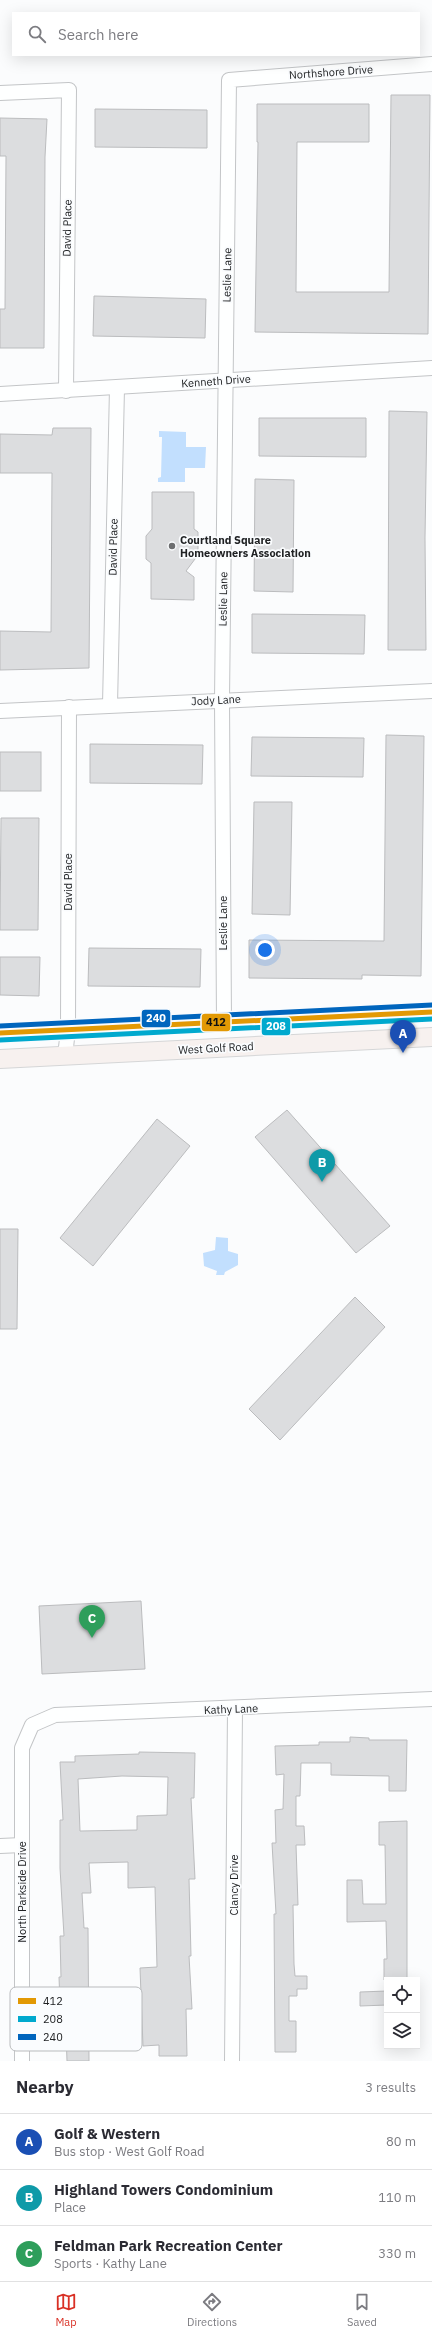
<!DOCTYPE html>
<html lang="en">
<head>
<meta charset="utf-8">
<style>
	:root { --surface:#fff; --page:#f2f2f3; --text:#2b2b33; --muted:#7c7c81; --line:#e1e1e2; --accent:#d93025 }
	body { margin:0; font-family:"IBM Plex Sans",sans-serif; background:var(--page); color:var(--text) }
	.controls { position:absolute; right:12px; bottom:12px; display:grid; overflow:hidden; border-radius:0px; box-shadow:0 4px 16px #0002 }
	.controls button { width:36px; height:36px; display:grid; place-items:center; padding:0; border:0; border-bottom:1px solid var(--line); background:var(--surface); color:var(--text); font:20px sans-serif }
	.you { position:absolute; left:265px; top:950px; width:14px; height:14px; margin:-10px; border:3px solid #fff; border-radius:50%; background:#1a73e8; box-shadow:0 0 0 6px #1a73e833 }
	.badge { display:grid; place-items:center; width:26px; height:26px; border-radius:50%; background:var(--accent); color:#fff; font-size:13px; font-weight:700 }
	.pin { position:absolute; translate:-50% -33px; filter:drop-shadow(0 1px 2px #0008) }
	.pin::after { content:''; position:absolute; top:21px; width:14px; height:12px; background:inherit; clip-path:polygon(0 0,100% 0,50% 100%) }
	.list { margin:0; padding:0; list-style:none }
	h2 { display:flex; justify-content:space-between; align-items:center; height:52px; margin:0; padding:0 16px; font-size:17px }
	h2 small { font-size:13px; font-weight:400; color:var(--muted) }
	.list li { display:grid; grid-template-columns:26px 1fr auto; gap:12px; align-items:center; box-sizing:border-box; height:56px; padding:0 16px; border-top:1px solid var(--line) }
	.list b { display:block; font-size:15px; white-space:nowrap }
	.list p { margin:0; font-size:13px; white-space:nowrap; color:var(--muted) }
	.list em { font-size:13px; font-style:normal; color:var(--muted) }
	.icon { flex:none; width:22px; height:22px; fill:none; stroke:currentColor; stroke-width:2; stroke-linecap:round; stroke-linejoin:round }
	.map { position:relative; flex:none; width:432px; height:2061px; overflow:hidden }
	.search { position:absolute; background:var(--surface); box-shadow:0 4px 16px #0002; left:12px; right:12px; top:12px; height:44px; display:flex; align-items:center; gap:10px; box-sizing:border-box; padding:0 14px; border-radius:0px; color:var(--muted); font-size:15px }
	.sheet { height:220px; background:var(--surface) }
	nav { display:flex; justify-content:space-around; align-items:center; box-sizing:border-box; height:56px; border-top:1px solid var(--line); background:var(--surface); font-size:11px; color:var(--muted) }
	nav a { display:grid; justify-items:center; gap:2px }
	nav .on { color:var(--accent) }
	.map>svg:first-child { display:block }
	.water { fill:#c2dffe }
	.building { fill:#dcdddf; stroke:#bbbcbe; fill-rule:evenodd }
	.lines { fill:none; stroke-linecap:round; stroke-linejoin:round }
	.minor-casing { stroke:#c3c5c7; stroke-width:16 }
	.major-casing { stroke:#d5d6d7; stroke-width:20 }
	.minor { stroke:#feffff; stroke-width:14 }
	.major { stroke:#f7f1ef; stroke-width:18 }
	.bus-1-casing { stroke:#fafcfe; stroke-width:8 }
	.bus-2-casing { stroke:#fafcfe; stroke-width:8 }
	.bus-3-casing { stroke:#fafcfe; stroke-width:8 }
	.bus-1 { stroke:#e29904; stroke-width:5 }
	.bus-2 { stroke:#00a9ce; stroke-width:5 }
	.bus-3 { stroke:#0065bd; stroke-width:5 }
	.poi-dot { fill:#6d6e70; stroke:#fafcfe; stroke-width:1.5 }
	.labels { text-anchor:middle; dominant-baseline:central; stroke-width:3.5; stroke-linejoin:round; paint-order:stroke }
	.street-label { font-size:11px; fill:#202224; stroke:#fafcfe }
	.poi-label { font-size:11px; font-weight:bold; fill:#202224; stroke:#fafcfe; text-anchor:start }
	.key { fill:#fafcfe; stroke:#b9bbbd; stroke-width:1 }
	.key-label { font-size:11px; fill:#202224 }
	.line-badge { stroke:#fafcfe; stroke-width:1.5 }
	.badge-label { font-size:11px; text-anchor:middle; font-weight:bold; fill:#fff }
	.pale-badge-label { font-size:11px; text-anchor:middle; font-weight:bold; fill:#111 }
</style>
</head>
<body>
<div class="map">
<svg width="432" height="2061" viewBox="0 0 432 2061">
	<rect width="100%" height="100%" fill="#fbfcfd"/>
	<g class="water">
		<path d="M159,431l27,1v15h20l-1,21h-20v14h-27v-4l3,-1 1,-40h-3z"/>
		<path d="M216,1237l12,1v13l10,3v11l-13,7 -1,3h-8l1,-4 -13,-5 -1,-13 12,-3z"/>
	</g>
	<g class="building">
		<path d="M391,95h39l-2,239 -173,-2 3,-190h-1v-38h112v38h-72l-1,150h93z"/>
		<path d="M95,109l112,1v38l-112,-1z"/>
		<path d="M0,118l47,1 -2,38 -1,191h-44v-39h5l1,-153h-6z"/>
		<path d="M94,296l112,3 -1,39 -112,-2z"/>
		<path d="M389,411l38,1 -2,126 1,112h-38z"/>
		<path d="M259,418h107v39l-107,-1z"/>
		<path d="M53,428h38l-2,240 -89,2v-39l51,1 1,-159h-52v-39l52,1z"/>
		<path d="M255,479l39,1 -1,112 -39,-1z"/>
		<path d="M152,492h42v37l4,3v23l-12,16 8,6v23l-43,-1v-36l-5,-4v-23l6,-7z"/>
		<path d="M252,614l113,1 -1,39 -112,-1z"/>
		<path d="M386,735l38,1 -3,240 -59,-1v4l-113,-1v-38l135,1z"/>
		<path d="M252,737l112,1 -1,39 -112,-1z"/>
		<path d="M90,744l113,1 -1,39 -112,-1z"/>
		<rect x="0" y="752" width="41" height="39"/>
		<path d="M254,802h38l-2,113 -38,-1z"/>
		<path d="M1,818h38l-1,112h-38z"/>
		<path d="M89,948l112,1 -1,38 -112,-1z"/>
		<path d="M0,957h40l-1,39 -39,-1z"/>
		<path d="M287,1110l103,116 -34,27 -101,-116z"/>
		<path d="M157,1119l33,27 -97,120 -33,-28z"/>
		<path d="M0,1229h18l-1,100h-17z"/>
		<path d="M355,1297l30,30 -105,113 -31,-31z"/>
		<path d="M141,1601l4,68 -103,5 -3,-68z"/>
		<path d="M350,1737l19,1v2h38l-1,51h-17v-15l-58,-1v-12h-30l-1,33h-4v30h8l1,19h-9l2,60h-5l1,59 1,12h12v13h-10v7h-8v25h7v31h-21l-1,-138h2l-4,-71h4l-1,-33 8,-1 1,-35 -8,1 -1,-29 44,-1v-3h31z"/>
		<path d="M139,1752l56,1 -1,45h-3l4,81h-6l2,77h-2l3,53h-6l1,47h-28v-11l-16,1 -3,-78 17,-1 -2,-80 -27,1v-26l-39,1 2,30h-9l2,35h4l1,133h-22l-2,-57h-5l-1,-27h2l-1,-41h4l-4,-68v-48h3l-3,-58h15v-6l64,-2zM122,1776l46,1 -1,38 -30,1v14l-57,1 -2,-52z"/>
		<path d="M407,1821v159h-23v-21h3l-1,-38 -39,1v-42h15l1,24h23l-1,-59h-6v-23z"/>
		<path d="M387,1991v14l-27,1v-14z"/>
	</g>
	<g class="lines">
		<g class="minor-casing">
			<g id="minor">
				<path d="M0,93l69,-3 -3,301"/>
				<path d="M0,394l432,-26"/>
				<path d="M110,705l7,-317"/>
				<path d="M0,711l432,-20"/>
				<path d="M224,1022l-2,-322 7,-620 203,-16"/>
				<path d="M65,1056l3,-26 1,-323"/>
				<path d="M0,1846l22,-1"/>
				<path d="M22,2061v-313l10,-23 23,-10 377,-16"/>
				<path d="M232,2061l3,-352"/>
			</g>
		</g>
		<g class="major-casing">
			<g id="major">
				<path d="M0,1033l432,-21"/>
				<path d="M0,1059l432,-22"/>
			</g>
		</g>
		<use href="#minor" class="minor"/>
		<use href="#major" class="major"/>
		<g class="bus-1-casing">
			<path id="bus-1" d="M0,1033l432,-21"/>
		</g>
		<g class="bus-2-casing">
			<path id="bus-2" d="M0,1040l432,-21"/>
		</g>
		<g class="bus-3-casing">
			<path id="bus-3" d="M0,1026l432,-21"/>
		</g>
		<use href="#bus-1" class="bus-1"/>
		<use href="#bus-2" class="bus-2"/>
		<use href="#bus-3" class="bus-3"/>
	</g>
	<circle class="poi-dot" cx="172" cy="546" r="4"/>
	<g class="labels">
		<g class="street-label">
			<text transform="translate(331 72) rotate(-4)">Northshore Drive</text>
			<text transform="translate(67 228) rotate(-89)">David Place</text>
			<text transform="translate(227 275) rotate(-89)">Leslie Lane</text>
			<text transform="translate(216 381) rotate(-4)">Kenneth Drive</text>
			<text transform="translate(113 547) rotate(-89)">David Place</text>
			<text transform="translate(223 599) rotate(-89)">Leslie Lane</text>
			<text transform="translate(216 700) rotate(-3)">Jody Lane</text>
			<text transform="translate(68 882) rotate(-90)">David Place</text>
			<text transform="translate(223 923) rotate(-90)">Leslie Lane</text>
			<text transform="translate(216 1048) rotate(-3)">West Golf Road</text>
			<text transform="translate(231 1709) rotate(-2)">Kathy Lane</text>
			<text transform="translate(234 1885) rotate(-90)">Clancy Drive</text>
			<text transform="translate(22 1892) rotate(-90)">North Parkside Drive</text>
		</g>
		<g class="poi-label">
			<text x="180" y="540">Courtland Square<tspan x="180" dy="13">Homeowners Association</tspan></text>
		</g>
	</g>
	<rect x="10" y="1987" width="132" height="64" rx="6" class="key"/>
	<rect x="18" y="1998" width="18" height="6" fill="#e29904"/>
	<rect x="18" y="2016" width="18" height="6" fill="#00a9ce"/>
	<rect x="18" y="2034" width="18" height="6" fill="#0065bd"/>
	<g class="key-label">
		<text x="43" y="2005">412</text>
		<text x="43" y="2023">208</text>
		<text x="43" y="2041">240</text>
	</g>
	<g class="line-badge">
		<rect x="141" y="1009" width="30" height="19" rx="4" fill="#0065bd"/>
		<rect x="201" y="1013" width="30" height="19" rx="4" fill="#e29904"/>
		<rect x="261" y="1017" width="30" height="19" rx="4" fill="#00a9ce"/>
	</g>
	<g class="badge-label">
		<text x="156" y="1022">240</text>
		<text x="276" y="1030">208</text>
	</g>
	<g class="pale-badge-label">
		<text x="216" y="1026">412</text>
	</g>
</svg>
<div class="controls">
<button><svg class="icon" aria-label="locate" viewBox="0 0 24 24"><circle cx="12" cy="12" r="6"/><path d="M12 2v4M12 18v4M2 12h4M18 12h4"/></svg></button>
<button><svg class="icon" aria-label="layers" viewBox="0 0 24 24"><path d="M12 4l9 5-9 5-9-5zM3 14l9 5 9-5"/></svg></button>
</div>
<div class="you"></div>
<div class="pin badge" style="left:403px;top:1053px;background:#1a4fb4">A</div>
<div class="pin badge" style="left:322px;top:1182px;background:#0f9aa8">B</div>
<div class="pin badge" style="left:92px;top:1638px;background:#2e9e5b">C</div>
<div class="search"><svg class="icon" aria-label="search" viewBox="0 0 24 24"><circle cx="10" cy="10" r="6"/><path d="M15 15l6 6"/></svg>Search here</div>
</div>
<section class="sheet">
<h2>Nearby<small>3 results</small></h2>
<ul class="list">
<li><span class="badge" style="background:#1a4fb4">A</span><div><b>Golf &amp; Western</b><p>Bus stop · West Golf Road</p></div><em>80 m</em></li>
<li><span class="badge" style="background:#0f9aa8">B</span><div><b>Highland Towers Condominium</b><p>Place</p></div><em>110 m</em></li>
<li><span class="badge" style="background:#2e9e5b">C</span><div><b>Feldman Park Recreation Center</b><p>Sports · Kathy Lane</p></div><em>330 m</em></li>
</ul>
</section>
<nav>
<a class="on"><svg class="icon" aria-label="map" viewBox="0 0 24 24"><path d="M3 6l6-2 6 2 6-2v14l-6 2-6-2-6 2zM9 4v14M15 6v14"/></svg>Map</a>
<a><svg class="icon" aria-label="directions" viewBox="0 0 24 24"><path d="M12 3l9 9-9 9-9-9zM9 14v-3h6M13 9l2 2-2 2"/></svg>Directions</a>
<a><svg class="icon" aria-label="saved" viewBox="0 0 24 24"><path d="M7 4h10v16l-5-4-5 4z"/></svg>Saved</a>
</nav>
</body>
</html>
